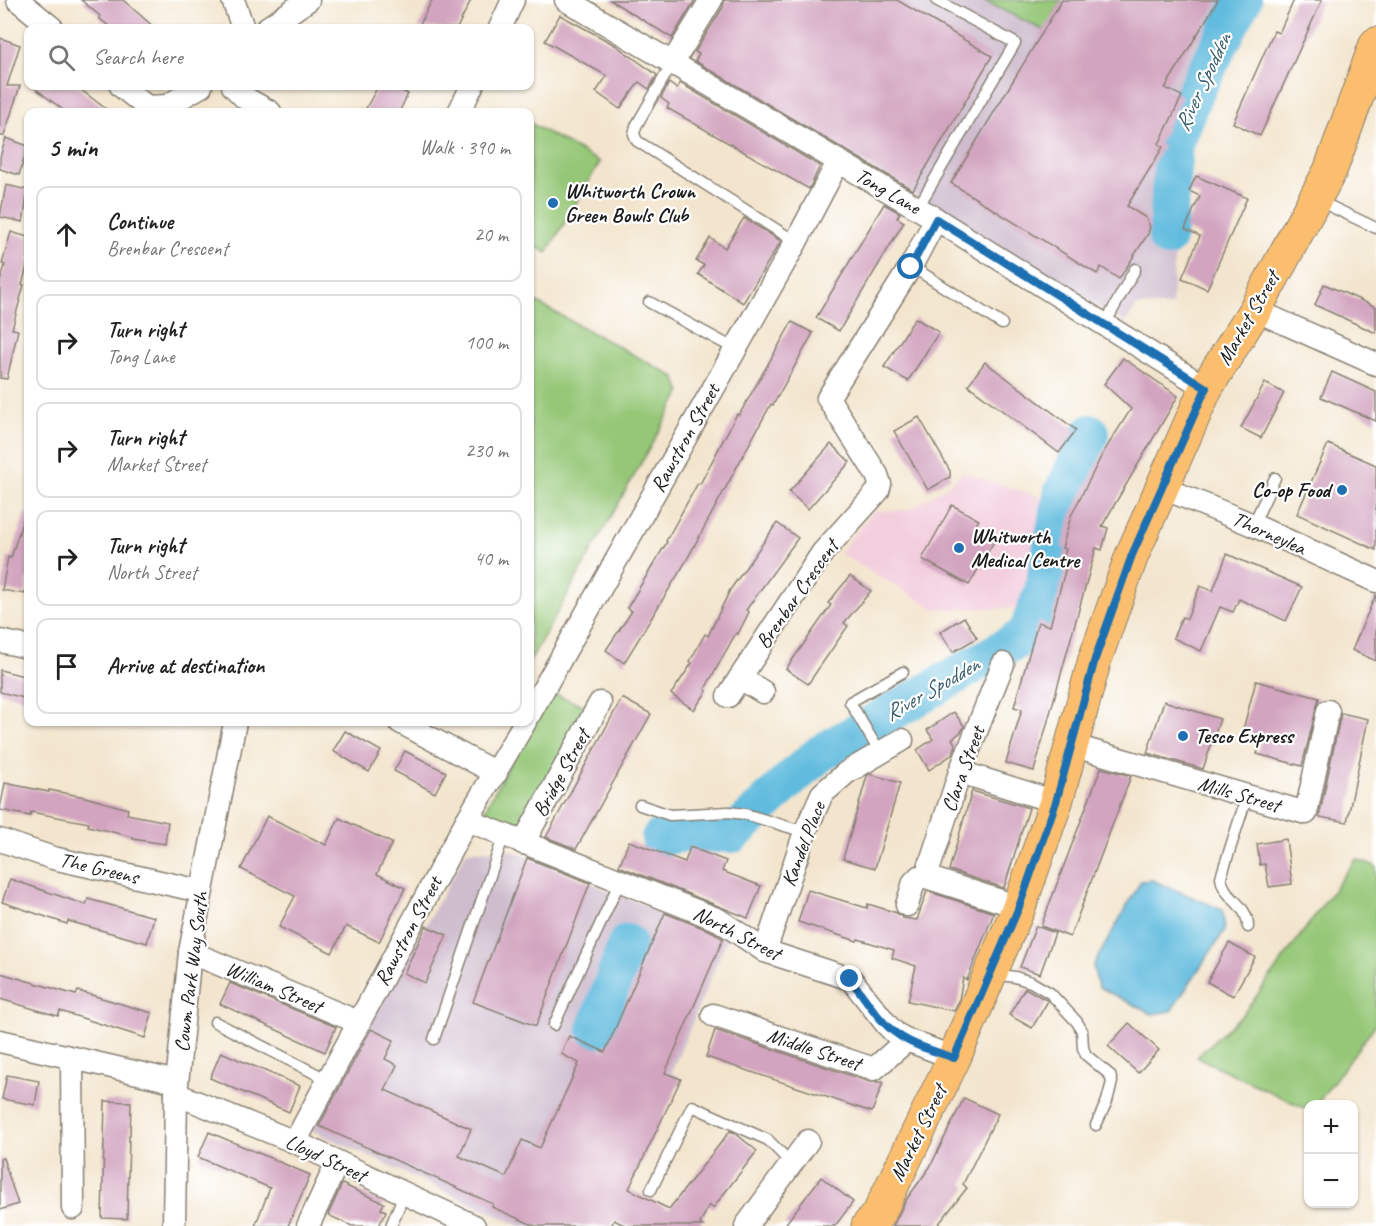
<!DOCTYPE html>
<html lang="en">
<head>
<meta charset="utf-8">
<style>
	:root { --surface:#fff; --page:#f6f6f6; --text:#222; --muted:#767676; --line:#e0e0e0 }
	body { margin:0; font-family:Caveat,sans-serif; background:var(--page); color:var(--text) }
	.controls { position:absolute; right:18px; bottom:18px; display:grid; overflow:hidden; border-radius:12px; box-shadow:0 2px 4px #0004 }
	.controls button { width:54px; height:54px; display:grid; place-items:center; padding:0; border:0; border-bottom:2px solid var(--line); background:var(--surface); color:var(--text); font:30px sans-serif }
	.stop { position:absolute; width:18px; height:18px; margin:-14px; border:4px solid #1f6fb2; border-radius:50%; background:#fff }
	.stop.end { background:#1f6fb2; border-color:#fff; box-shadow:0 2px 6px #0008 }
	.list { margin:0; padding:0; list-style:none }
	h2 { display:flex; justify-content:space-between; align-items:center; height:78px; margin:0; padding:0 24px; font-size:26px }
	h2 small { font-size:20px; font-weight:400; color:var(--muted) }
	.list li { display:grid; grid-template-columns:39px 1fr auto; gap:18px; align-items:center; box-sizing:border-box; height:96px; margin:0 12px 12px; padding:0 12px; border:2px solid var(--line); border-radius:12px }
	.list b { display:block; font-size:22px; white-space:nowrap }
	.list p { margin:0; font-size:20px; white-space:nowrap; color:var(--muted) }
	.list em { font-size:20px; font-style:normal; color:var(--muted) }
	.icon { flex:none; width:33px; height:33px; fill:none; stroke:currentColor; stroke-width:2; stroke-linecap:round; stroke-linejoin:round }
	.map { position:relative; flex:none; width:1376px; height:1226px; overflow:hidden }
	.search { position:absolute; background:var(--surface); box-shadow:0 2px 4px #0004; left:24px; top:24px; width:510px; height:66px; display:flex; align-items:center; gap:15px; box-sizing:border-box; padding:0 21px; border-radius:12px; color:var(--muted); font-size:22px }
	.panel { position:absolute; background:var(--surface); box-shadow:0 2px 4px #0004; left:24px; top:108px; width:510px; height:618px; border-radius:12px }
	.map>svg:first-child { display:block }
	.built { fill:#f3cfde }
	.industrial { fill:#cfbdce }
	.green { fill:#95c777; stroke:#58724a; stroke-width:1.5 }
	.water { fill:#60bbde; stroke:#3e6c7d; stroke-width:1.5 }
	.lines { fill:none; stroke-linecap:round; stroke-linejoin:round }
	.river { stroke:#60bbde; stroke-width:38 }
	.building { fill:#d2a4bf }
	.lane-casing { stroke:#888074; stroke-width:13 }
	.street-casing { stroke:#888074; stroke-width:25 }
	.primary-casing { stroke:#888074; stroke-width:35 }
	.lane { stroke:#fff; stroke-width:10 }
	.street { stroke:#fff; stroke-width:22 }
	.primary { stroke:#fabe6e; stroke-width:33 }
	.route { stroke:#1f6fb2; stroke-width:8 }
	.poi-dot { fill:#1f6fb2; stroke:#fff; stroke-width:2 }
	.labels { text-anchor:middle; dominant-baseline:central; stroke-width:4.5; stroke-linejoin:round; paint-order:stroke }
	.poi-label { font-size:21px; font-weight:bold; fill:#1c1c1c; stroke:#fff; text-anchor:start }
	.street-label { font-size:21px; fill:#1c1c1c; stroke:#fff }
	.water-label { font-size:22px; font-style:italic; fill:#375c6a; stroke:#fff }
</style>
</head>
<body>
<div class="map">
<svg width="1376" height="1226" viewBox="0 0 1376 1226">
	<rect width="100%" height="100%" fill="#fff"/>
	<filter id="ink" filterUnits="userSpaceOnUse"><feTurbulence type="fractalNoise" baseFrequency=".0167" numOctaves="2"/><feDisplacementMap in="SourceGraphic" scale="12" xChannelSelector="R" yChannelSelector="G"/><feConvolveMatrix kernelMatrix="1 2 1 2 8 2 1 2 1" color-interpolation-filters="sRGB"/></filter>
	<filter id="wash" filterUnits="userSpaceOnUse"><feTurbulence type="fractalNoise" baseFrequency=".008" numOctaves="4" result="noise"/><feDisplacementMap in="SourceGraphic" scale="24" xChannelSelector="R" yChannelSelector="G"/><feGaussianBlur stdDeviation="1.35" result="paint"/><feColorMatrix in="noise" values="0 0 0 0 0 0 0 0 0 0 0 0 0 0 0 0 0 1.4 0 .05"/><feComposite in="paint" operator="in"/></filter>
	<g filter="url(#wash)">
		<rect width="100%" height="100%" fill="#f3e5cd"/>
		<path class="built" d="M962,472l91,29 -21,107 -97,1 -96,-56 35,-42 35,-1 40,-25z"/>
		<g class="industrial">
			<path d="M731,0h252l61,31 18,-31h175l-51,94 -17,50 -5,26 -2,69 13,2 -3,65h-35l-12,17 -430,-262z"/>
			<path d="M511,850l216,89 -56,134 7,3 -1,5 -70,145h-86l-210,-96 156,-279z"/>
		</g>
		<g class="green">
			<path d="M983,0h79l-17,31z"/>
			<path d="M530,123l70,39 -53,91 -17,-10z"/>
			<path d="M530,299l145,78 6,15 -151,269z"/>
			<path d="M548,692l40,15 -69,123 -37,-15z"/>
			<path d="M1356,859l20,7v158l-59,80h-9v6l-111,-53 47,-44z"/>
		</g>
		<path class="water" d="M1152,880l71,30 2,20 -54,81 -19,3 -54,-27 -5,-21 48,-85z"/>
		<g class="lines">
			<g class="river">
				<path d="M1167,238l7,-95 20,-49 49,-94"/>
				<path d="M660,838l16,-4h57c30,-27 57,-56 88,-81l205,-118 17,-44 20,-100 28,-58"/>
				<path d="M596,1029l31,-86"/>
			</g>
		</g>
		<g id="blocks">
			<g class="building">
				<path d="M81,0h42l32,28h-44l-12,-10 1,-2z"/>
				<path d="M432,0h39l-14,28h-39z"/>
				<path d="M610,0h85l-23,38z"/>
				<path d="M724,0h173l95,56 -79,134 -218,-129 4,-7 -4,-2 28,-45z"/>
				<path d="M1062,0h156l-53,88 17,8 -23,48 4,3 -36,59 19,12 4,9 -2,7 -29,45 -18,-12 -4,7 -146,-91z"/>
				<path d="M1294,0h28l-62,136 -27,-13 41,-92 5,2z"/>
				<path d="M560,15l55,30 42,30 -8,14 -10,-7 -19,27 -24,-17 11,-16 -62,-35z"/>
				<path d="M0,38l20,7 -13,41h13l-16,50h-4z"/>
				<path d="M669,83l8,6 3,-6 140,83 -11,23 -142,-81 2,-4 -8,-6z"/>
				<path d="M32,86h44l34,26h-44z"/>
				<path d="M378,86h15l15,8 -9,18h-35z"/>
				<path d="M6,138l22,8 -9,29 -19,-6v-12z"/>
				<path d="M1196,176l51,22 -40,91 -25,-11 18,-42 -15,-7 15,-33 -11,-5z"/>
				<path d="M6,185l22,5 -5,32 -23,-5z"/>
				<path d="M884,204l16,9 -3,5 7,4 -65,109 -23,-13z"/>
				<path d="M744,218l37,23 -38,62 -45,-29 6,-9 -8,-4 14,-23 15,10z"/>
				<path d="M11,232l17,5v25l-6,23h2l-12,44 6,1 -11,49 -7,-1v-96l5,-17 -3,-1z"/>
				<path d="M1324,284l52,23v26l-61,-28z"/>
				<path d="M915,318l24,14 -31,49 -24,-14z"/>
				<path d="M792,322l21,11 -40,72 -2,-1 -86,159 -61,100 -18,-13 26,-39 -5,-3 40,-66 -1,-1 32,-58 2,1 37,-70 2,1z"/>
				<path d="M1123,358l55,38 -76,130 6,2 -6,22 -6,-2 -62,223 -28,-8 16,-54 -8,-2 24,-85 12,4 16,-59 -5,-1 5,-17 -4,-1 9,-32 32,-63 28,-44 -27,-25z"/>
				<path d="M985,362l91,68 -17,23 -91,-68z"/>
				<path d="M1332,372l44,20v29l-55,-24z"/>
				<path d="M1265,383l19,10 -23,45 -20,-10z"/>
				<path d="M919,417l31,54v6l-22,13 -34,-59z"/>
				<path d="M831,444l19,18 -42,47 -19,-17z"/>
				<path d="M1328,444l48,21v85l-79,-36z"/>
				<path d="M952,505l27,15 -4,6 21,12 -27,47 -47,-26z"/>
				<path d="M25,513h3v64l-3,17 -23,-4 6,-33 3,1z"/>
				<path d="M777,523l21,15 -52,72 3,2 -11,22 -2,-1 -31,56 2,2 -13,19 -23,-16 21,-31 -2,-2 15,-27 3,2 22,-46z"/>
				<path d="M1227,554l75,33 -16,34 -47,-22 -6,13 -13,-5 -19,44 -28,-13 9,-21 5,2 13,-33 13,5z"/>
				<path d="M850,576l21,15 -27,32 4,3 -40,58 -22,-15 45,-64 -3,-2z"/>
				<path d="M1376,594v67l-24,-11z"/>
				<path d="M964,617l13,21 -24,14 -13,-20z"/>
				<path d="M0,670l28,7v22l-28,-7z"/>
				<path d="M1256,681l63,17 -17,68 -45,-12 4,-12 -20,-5z"/>
				<path d="M622,698l29,16 -75,135 -30,-12z"/>
				<path d="M1164,701l56,18 -17,50 -56,-16z"/>
				<path d="M954,712l10,14 -3,6 -9,7 4,6 -3,9 -24,16 -12,-20 16,-11 -6,-9z"/>
				<path d="M1341,713l27,6 -21,103 -28,-5z"/>
				<path d="M345,731l36,20 -12,21 -36,-21z"/>
				<path d="M405,751l41,21 -11,21 -41,-22z"/>
				<path d="M1101,768l30,8 -61,161 -29,-11z"/>
				<path d="M870,774l30,9 -25,85 -32,-9 24,-83z"/>
				<path d="M5,783l44,9v-2l36,7 43,12 -1,5 41,8 -3,22 -32,-5v-2l-45,-11 1,-3 -58,-11 -1,4 -30,-6z"/>
				<path d="M972,791l57,17 -25,80 -55,-18z"/>
				<path d="M267,816l59,29 13,-27 53,25 -15,31 28,14 -26,54 -33,-16 -14,27 -53,-26 16,-31 -54,-27z"/>
				<path d="M1286,839l6,45 -23,3 -4,-23 -5,1 -3,-21z"/>
				<path d="M629,841l56,21 5,-15 36,14 -4,10 39,15 -13,32 -129,-52z"/>
				<path d="M527,858l63,25 -54,143 -63,-24z"/>
				<path d="M10,879l76,26 2,-6 66,18 -7,26 -79,-22 -1,3 -65,-22z"/>
				<path d="M808,890l59,18 1,-4 29,9 6,5 14,2 10,-29 67,22 -27,67 -4,-2 -4,22 -5,11 -46,-10 8,-35 -24,-8 2,-8 -36,-11 -1,2 -59,-19z"/>
				<path d="M665,913l48,19 10,7 -58,134 16,6 -52,110 40,20 61,-78 5,2 22,18 -44,57 -4,-3 -9,19 3,2h-77l-12,-6 -3,6h-76l-43,-19 1,-3 -174,-78 52,-97 23,11 -9,19 12,6 -12,25 86,39 -12,27 47,21 16,-37 18,8 39,-85 -18,-9 8,-18 36,16z"/>
				<path d="M426,926l21,9 -22,48 -21,-10z"/>
				<path d="M1036,926l19,7 -15,41 -20,-7z"/>
				<path d="M1229,943l26,14 -22,39 -26,-14z"/>
				<path d="M0,973l76,22 2,-4 74,22 -7,25 -85,-27 -2,5 -58,-17z"/>
				<path d="M230,983l106,44 -11,25 -105,-48z"/>
				<path d="M1025,988l23,13 -16,27 -23,-13z"/>
				<path d="M1129,1023l30,27 -21,23 -30,-27z"/>
				<path d="M715,1030l155,52h13l-11,30 -166,-55z"/>
				<path d="M221,1052l79,34 -11,26 -79,-34z"/>
				<path d="M7,1075l32,6 -4,24 -33,-6z"/>
				<path d="M964,1098l34,16 -35,70 4,4 -30,38h-44l13,-26 24,-33z"/>
				<path d="M105,1101l26,1 -1,33h-1l-2,84 -25,-1z"/>
				<path d="M209,1132l101,43 -22,51h-33l15,-38 -72,-31z"/>
				<path d="M3,1158l15,46 -18,6v-51z"/>
				<path d="M821,1177l32,25 -18,24h-51z"/>
				<path d="M342,1184l42,19 -3,6 5,2 -7,15h-27l-24,-11z"/>
			</g>
		</g>
	</g>
	<g filter="url(#ink)">
		<use href="#blocks" fill-opacity="0" stroke="#888074" stroke-width="1.5"/>
		<g class="lines">
			<g class="lane-casing">
				<g id="lane">
					<path d="M673,62l-37,64 -2,8 3,7 159,101"/>
					<path d="M1317,200l59,28"/>
					<path d="M917,209l98,-166 -79,-43"/>
					<path d="M911,266l91,58"/>
					<path d="M649,302l86,47"/>
					<path d="M1105,324l30,-55"/>
					<path d="M1253,525l22,-47"/>
					<path d="M880,753l-30,-51 53,-30"/>
					<path d="M1247,796l-26,81c2,22 27,26 27,50"/>
					<path d="M640,805l30,10 58,-3 17,2 60,18"/>
					<path d="M994,974l21,3 16,5 19,11 27,29 5,9 1,17 3,7 24,20 2,7 -5,19 -11,24"/>
					<path d="M215,1022l113,58"/>
					<path d="M554,1025l66,-144"/>
					<path d="M434,1039l70,-204"/>
					<path d="M651,1190l41,-84 76,34 23,23"/>
					<path d="M391,1226l13,-32"/>
				</g>
			</g>
			<g class="street-casing">
				<g id="street">
					<path d="M18,0l34,28"/>
					<path d="M233,0l10,28"/>
					<path d="M566,0l370,219 270,169"/>
					<path d="M267,28l41,-28"/>
					<path d="M500,28l13,-28"/>
					<path d="M673,62l38,-62"/>
					<path d="M121,86l26,21 20,-1 34,-20"/>
					<path d="M233,86l12,12 25,14"/>
					<path d="M459,112l13,-26"/>
					<path d="M1255,310l121,54"/>
					<path d="M1161,487l92,38 123,56"/>
					<path d="M0,641l28,6"/>
					<path d="M740,678l23,14"/>
					<path d="M728,696l95,-144 55,-61 2,-7 -3,-9 -49,-77 83,-132 25,-47"/>
					<path d="M530,713l266,-471 42,-80"/>
					<path d="M400,722l96,51"/>
					<path d="M1071,745l235,68 22,-102"/>
					<path d="M960,772l96,30"/>
					<path d="M467,820l252,100 46,31 86,28 36,46 9,9 11,6 47,18"/>
					<path d="M0,840l53,18 147,33"/>
					<path d="M523,843l77,-140"/>
					<path d="M926,877l34,-105 43,-108"/>
					<path d="M907,905l7,-23 5,-5h7l93,30"/>
					<path d="M765,951l40,-119 17,-38 24,-21 56,-33"/>
					<path d="M190,952l168,70"/>
					<path d="M713,1015l161,54 33,-29"/>
					<path d="M0,1041l177,41"/>
					<path d="M72,1058l1,150"/>
					<path d="M176,1094l119,48 179,84"/>
					<path d="M295,1142l172,-322 58,-98"/>
					<path d="M174,1226l2,-132 14,-142 45,-230"/>
					<path d="M308,1226l29,-63"/>
					<path d="M746,1226l62,-85"/>
				</g>
			</g>
			<g class="primary-casing">
				<path id="primary" d="M868,1226l11,-13 75,-155 65,-151 37,-105 39,-143 37,-104 74,-167 49,-78 75,-139 46,-127"/>
			</g>
			<use href="#lane" class="lane"/>
			<use href="#street" class="street"/>
			<use href="#primary" class="primary"/>
		</g>
	</g>
	<g class="lines" filter="url(#ink)">
		<path class="route" d="M850,979c15,18 28,42 47,55 16,12 38,17 57,24l65,-151 37,-105 39,-143 37,-104 74,-167 -270,-169 -25,48"/>
	</g>
	<g class="poi-dot">
		<circle cx="553" cy="203" r="6"/>
		<circle cx="1342" cy="490" r="6"/>
		<circle cx="959" cy="548" r="6"/>
		<circle cx="1183" cy="736" r="6"/>
	</g>
	<g class="labels">
		<g class="poi-label">
			<text x="565" y="191">Whitworth Crown<tspan x="565" dy="24">Green Bowls Club</tspan></text>
			<text x="1330" y="490" text-anchor="end">Co-op Food</text>
			<text x="971" y="536">Whitworth<tspan x="971" dy="24">Medical Centre</tspan></text>
			<text x="1195" y="736">Tesco Express</text>
		</g>
		<g class="street-label">
			<text transform="translate(888 191) rotate(30)">Tong Lane</text>
			<text transform="translate(1248 318) rotate(-60)">Market Street</text>
			<text transform="translate(685 438) rotate(-61)">Rawstron Street</text>
			<text transform="translate(1269 533) rotate(24)">Thorneylea</text>
			<text transform="translate(797 594) rotate(-55)">Brenbar Crescent</text>
			<text transform="translate(963 769) rotate(-70)">Clara Street</text>
			<text transform="translate(561 773) rotate(-61)">Bridge Street</text>
			<text transform="translate(1239 794) rotate(16)">Mills Street</text>
			<text transform="translate(803 844) rotate(-69)">Kandel Place</text>
			<text transform="translate(99 868) rotate(13)">The Greens</text>
			<text transform="translate(408 931) rotate(-62)">Rawstron Street</text>
			<text transform="translate(737 933) rotate(27)">North Street</text>
			<text transform="translate(191 972) rotate(-83)">Cowm Park Way South</text>
			<text transform="translate(274 987) rotate(23)">William Street</text>
			<text transform="translate(814 1049) rotate(18)">Middle Street</text>
			<text transform="translate(918 1133) rotate(-64)">Market Street</text>
			<text transform="translate(326 1158) rotate(25)">Lloyd Street</text>
		</g>
		<g class="water-label">
			<text transform="translate(1203 82) rotate(-65)">River Spodden</text>
			<text transform="translate(932 689) rotate(-30)">River Spodden</text>
		</g>
	</g>
</svg>
<div class="controls">
<button>+</button>
<button>−</button>
</div>
<div class="stop" style="left:911px;top:267px"></div>
<div class="stop end" style="left:850px;top:979px"></div>
<div class="search"><svg class="icon" aria-label="search" viewBox="0 0 24 24"><circle cx="10" cy="10" r="6"/><path d="M15 15l6 6"/></svg>Search here</div>
<section class="panel">
<h2>5 min<small>Walk · 390 m</small></h2>
<ul class="list">
<li><svg class="icon" aria-label="ahead" viewBox="0 0 24 24"><path d="M12 20V5M6 11l6-6 6 6"/></svg><div><b>Continue</b><p>Brenbar Crescent</p></div><em>20 m</em></li>
<li><svg class="icon" aria-label="right" viewBox="0 0 24 24"><path d="M7 20v-9h11M14 6l5 5-5 5"/></svg><div><b>Turn right</b><p>Tong Lane</p></div><em>100 m</em></li>
<li><svg class="icon" aria-label="right" viewBox="0 0 24 24"><path d="M7 20v-9h11M14 6l5 5-5 5"/></svg><div><b>Turn right</b><p>Market Street</p></div><em>230 m</em></li>
<li><svg class="icon" aria-label="right" viewBox="0 0 24 24"><path d="M7 20v-9h11M14 6l5 5-5 5"/></svg><div><b>Turn right</b><p>North Street</p></div><em>40 m</em></li>
<li><svg class="icon" aria-label="arrive" viewBox="0 0 24 24"><path d="M6 21V4h12l-3 4 3 4H6"/></svg><div><b>Arrive at destination</b></div></li>
</ul>
</section>
</div>
</body>
</html>
